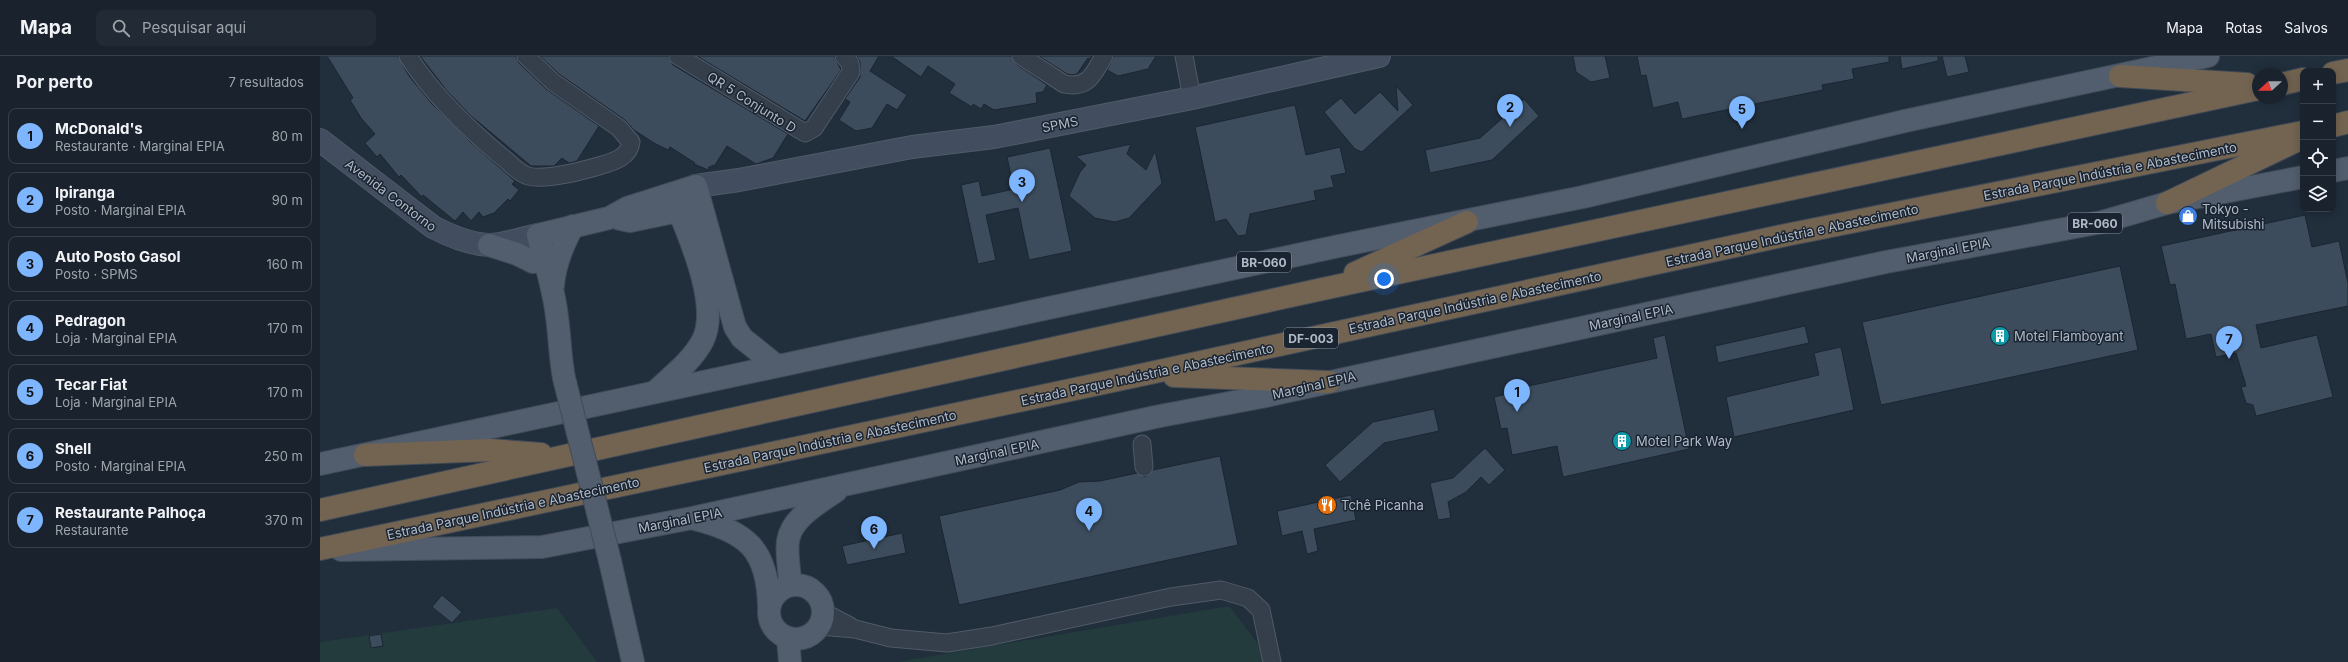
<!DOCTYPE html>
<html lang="pt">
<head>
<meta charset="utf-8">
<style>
	:root { --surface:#19222d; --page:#222a35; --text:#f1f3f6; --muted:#9fa4aa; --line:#373f49; --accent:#7eb5ff }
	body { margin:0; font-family:Inter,sans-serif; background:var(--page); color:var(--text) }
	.controls { position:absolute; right:12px; top:12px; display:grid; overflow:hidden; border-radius:8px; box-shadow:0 2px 10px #0003 }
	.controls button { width:36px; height:36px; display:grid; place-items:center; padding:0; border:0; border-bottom:1px solid var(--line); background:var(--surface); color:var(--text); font:20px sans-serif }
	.compass { position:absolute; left:1932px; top:12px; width:36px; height:36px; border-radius:50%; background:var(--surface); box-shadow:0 2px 10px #0003; rotate:249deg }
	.you { position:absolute; left:1064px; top:223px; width:14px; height:14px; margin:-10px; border:3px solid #fff; border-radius:50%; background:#1a73e8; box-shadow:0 0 0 6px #1a73e833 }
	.badge { display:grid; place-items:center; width:26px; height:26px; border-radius:50%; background:var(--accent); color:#111; font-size:13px; font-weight:700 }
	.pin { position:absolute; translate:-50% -33px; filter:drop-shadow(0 1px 2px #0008) }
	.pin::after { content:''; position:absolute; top:21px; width:14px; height:12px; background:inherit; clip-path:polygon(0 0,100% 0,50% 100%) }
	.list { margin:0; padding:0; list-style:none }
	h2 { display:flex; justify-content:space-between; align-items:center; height:52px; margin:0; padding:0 16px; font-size:17px }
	h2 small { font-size:13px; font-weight:400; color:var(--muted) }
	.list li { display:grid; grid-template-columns:26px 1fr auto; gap:12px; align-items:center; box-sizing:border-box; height:56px; margin:0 8px 8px; padding:0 8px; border:1px solid var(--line); border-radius:8px }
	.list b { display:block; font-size:15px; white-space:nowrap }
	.list p { margin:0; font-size:13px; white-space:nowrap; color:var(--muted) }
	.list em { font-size:13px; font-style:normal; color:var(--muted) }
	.icon { flex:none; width:22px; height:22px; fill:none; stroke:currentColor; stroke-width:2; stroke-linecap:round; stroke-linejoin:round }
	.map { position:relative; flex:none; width:2028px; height:606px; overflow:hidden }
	header { display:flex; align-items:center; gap:24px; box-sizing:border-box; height:56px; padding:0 20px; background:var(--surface); border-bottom:1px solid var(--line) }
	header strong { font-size:19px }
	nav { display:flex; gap:22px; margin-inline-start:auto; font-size:14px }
	.search { width:280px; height:36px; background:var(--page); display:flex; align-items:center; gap:10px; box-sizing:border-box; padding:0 14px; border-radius:8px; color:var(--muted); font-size:15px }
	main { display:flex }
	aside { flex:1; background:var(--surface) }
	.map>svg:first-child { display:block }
	.green { fill:#233b3d }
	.building { fill:#3c4c5c; stroke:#1c2633 }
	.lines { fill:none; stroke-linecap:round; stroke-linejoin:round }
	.street-casing { stroke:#505a67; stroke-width:19 }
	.secondary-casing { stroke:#505a67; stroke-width:24 }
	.primary-casing { stroke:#414b58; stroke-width:24 }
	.highway-casing { stroke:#404a57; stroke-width:24 }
	.street { stroke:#353f4c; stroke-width:17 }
	.secondary { stroke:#424e60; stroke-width:22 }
	.primary { stroke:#525e6d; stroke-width:22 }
	.highway { stroke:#736451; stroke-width:22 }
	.primary-bridge-casing { stroke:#414b58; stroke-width:24; stroke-linecap:butt }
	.primary-bridge { stroke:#525e6d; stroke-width:22 }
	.labels { text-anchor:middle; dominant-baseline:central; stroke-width:3; stroke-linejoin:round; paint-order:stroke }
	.shield { fill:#1a2431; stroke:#838d9b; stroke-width:1 }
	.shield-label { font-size:12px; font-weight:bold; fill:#b0bac8 }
	.street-label { font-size:13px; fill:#b0bac8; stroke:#1a2431 }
	.poi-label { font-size:13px; fill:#b0bac8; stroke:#1a2431; text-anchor:start }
</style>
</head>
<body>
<header>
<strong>Mapa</strong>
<div class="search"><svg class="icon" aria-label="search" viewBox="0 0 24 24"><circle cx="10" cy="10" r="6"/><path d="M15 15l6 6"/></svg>Pesquisar aqui</div>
<nav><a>Mapa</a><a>Rotas</a><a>Salvos</a></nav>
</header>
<main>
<aside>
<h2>Por perto<small>7 resultados</small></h2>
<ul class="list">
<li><span class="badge">1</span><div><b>McDonald's</b><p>Restaurante · Marginal EPIA</p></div><em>80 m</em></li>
<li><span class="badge">2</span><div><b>Ipiranga</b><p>Posto · Marginal EPIA</p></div><em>90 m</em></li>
<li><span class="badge">3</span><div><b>Auto Posto Gasol</b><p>Posto · SPMS</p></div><em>160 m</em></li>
<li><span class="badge">4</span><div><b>Pedragon</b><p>Loja · Marginal EPIA</p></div><em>170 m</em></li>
<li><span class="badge">5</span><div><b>Tecar Fiat</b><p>Loja · Marginal EPIA</p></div><em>170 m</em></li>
<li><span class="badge">6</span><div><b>Shell</b><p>Posto · Marginal EPIA</p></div><em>250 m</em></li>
<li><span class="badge">7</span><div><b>Restaurante Palhoça</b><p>Restaurante</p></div><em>370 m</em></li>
</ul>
</aside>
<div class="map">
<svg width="2028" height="606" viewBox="0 0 2028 606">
	<rect width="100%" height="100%" fill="#212e3c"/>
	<g class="green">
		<path d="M909,550l43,56h-375z"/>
		<path d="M237,552l40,54h-277v-20z"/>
	</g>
	<g class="building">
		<path d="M7,0h71l11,20 23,28 37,37 46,40 -3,3 7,6 -9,11 -2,-2 -14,14 -11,4 -4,-5 -8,9 -8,-9 -8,9 -32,-26 -1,2 -21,-22 -2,2 -19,-23 -3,3 -12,-14 10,-9 -14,-16 -11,-18 3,-2z"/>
		<path d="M100,0h96l3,7 27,26 53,37 -22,35 -8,2 -7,-5 -8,8h-23l-61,-51 -23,-24z"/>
		<path d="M220,0h128l5,9 115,69 -15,24 -17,6 -29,-18 -12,19 -6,2 -1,3 -14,-6 1,-1 -25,-16 -2,3 -14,-7 -20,-13 -9,-10 -66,-46z"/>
		<path d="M377,0h137l7,14 -36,51z"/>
		<path d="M537,0h22l-9,15 37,24 -10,15 -10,-6 -15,24 -16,3 -17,-11 11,-18 -5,-3 15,-22v-15z"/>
		<path d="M571,0h120l5,8 31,21 -4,7 -7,1 1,10 -43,7 -10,-6 -3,5 -8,-5 -1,3 -23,-14 6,-9 -27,-18 -7,11z"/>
		<path d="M719,0h53l-2,3 -2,-1 -11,16 -5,1 -5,-1z"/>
		<path d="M794,0h42l-8,13 -30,7 -11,-6z"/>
		<path d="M1253,0h32l5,22 -19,4 -15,-10z"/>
		<path d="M1317,0h252v6l-37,7 2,10 -32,6 1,5 -141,29 -4,-17 -25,6 -7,-33 -5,1z"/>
		<path d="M1580,0h38v5l-36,8z"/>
		<path d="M1622,0h23l4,16 -22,5z"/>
		<path d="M1076,30l17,19 -51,47 -7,-3 -31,-37 17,-14 14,16 25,-22 18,19z"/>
		<path d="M1204,43l15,17 -47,44 -62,13 -5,-23 55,-12z"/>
		<path d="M975,49l11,50 34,-8 6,26 -15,3 3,11 -20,4 2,9 -66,14 -4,21 -8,1 -12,-17 -11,3 -20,-95z"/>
		<path d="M811,88l-4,10 19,16 9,-19 7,32 -33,35 -14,4 -20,-4 -26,-22 11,-24 6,-7 -10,-9z"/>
		<path d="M730,92l22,103 -43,9 -11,-52 -32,7 10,45 -18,4 -17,-79 18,-4 3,15 32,-7 -7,-32z"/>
		<path d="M1985,159l7,32 27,-6 9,42v23l-92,19 5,23 56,-13 16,62 -77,19 -3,-11 -7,-2 -5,-16 5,-1 -10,-33 -20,4 -5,-23 -25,5 -11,-55 -5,1 -9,-39z"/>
		<path d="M1800,210l18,84 -257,55 -19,-83z"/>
		<path d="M1485,270l4,17 -91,20 -3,-17z"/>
		<path d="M1345,279l24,114 -126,28 -6,-31 -45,9 -5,-27 -6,1 -7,-32 17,-4 -2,-11 14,-3 1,8 133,-29 -4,-20z"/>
		<path d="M1521,291l13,63 -120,27 -8,-40 93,-22 -5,-22z"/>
		<path d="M1114,353l5,22 -55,12 -44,39 -15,-17 48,-43z"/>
		<path d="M1165,392l20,22 -16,15 -8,-8 -15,15 -18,10 3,16 -13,2 -8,-37 23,-5z"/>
		<path d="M900,400l18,89 -279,60 -20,-89 121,-26 19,-8 21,-1 37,-8 8,4 8,-7z"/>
		<path d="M1031,439l5,25 -42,9 4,22 -11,3 -5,-23 -20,5 -5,-25z"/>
		<path d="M582,477l4,20 -59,12 -5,-19z"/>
		<path d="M122,539l20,17 -10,11 -20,-16z"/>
		<path d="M61,578l2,12 -12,2 -2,-12z"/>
	</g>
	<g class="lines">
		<g class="street-casing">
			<g id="street">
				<path d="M88,0c25,39 58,71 93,100 8,6 17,17 27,20 17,5 53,-5 71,-10 13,-4 30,-8 32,-24l-12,-14 -66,-46 -27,-26"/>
				<path d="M358,0l127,77 9,-5 37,-56 -1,-9 -6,-7"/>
				<path d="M701,0l43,28c25,5 29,-10 40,-28"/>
				<path d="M864,0l8,42"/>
				<path d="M822,388l2,23"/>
				<path d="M503,556l27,14"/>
				<path d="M499,570l36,3 36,9 56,5 45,-7 179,-39 50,-7 27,8 13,12 11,52"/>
			</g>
		</g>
		<g class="secondary-casing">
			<g id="secondary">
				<path d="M0,84l113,87c17,9 36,17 56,18 15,0 33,-7 49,-10"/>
				<path d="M376,130l43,-6 173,-33 82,-10 198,-39 187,-42"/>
			</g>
		</g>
		<g class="primary-casing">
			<g id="primary">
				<path d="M2013,115l15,-3"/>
				<path d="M300,163l10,2 63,-13"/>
				<path d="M218,179l71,-17 18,-10 69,-22 39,141 7,11 35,28"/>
				<path d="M218,179c7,27 16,54 19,82 3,21 3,41 7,61"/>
				<path d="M169,189l28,9 16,8"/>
				<path d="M233,229c2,-22 10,-40 20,-59"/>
				<path d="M336,335c16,-15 37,-31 47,-51 18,-37 -17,-111 -31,-146"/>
				<path d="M0,408l1019,-218 244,-49 322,-76 303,-65"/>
				<path d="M375,463c52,13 72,30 74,85"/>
				<path d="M21,494l201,-3 150,-29 468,-102 101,-19 625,-135 216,-40 65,-19 136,-26"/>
				<path d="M290,505l23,101"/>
				<path d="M470,528c0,-13 -4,-30 -2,-43 3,-23 31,-38 48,-50"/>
				<circle cx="476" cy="556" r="27"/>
				<path d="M468,582l2,24"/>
			</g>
		</g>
		<g class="highway-casing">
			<g id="highway">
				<path d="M2013,17l15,-3"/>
				<path d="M1800,20l127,8"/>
				<path d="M1962,28l21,-5"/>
				<path d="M2013,70l15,-4"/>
				<path d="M1847,147l127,-61"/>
				<path d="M1035,217l112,-51"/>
				<path d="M854,320l155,6"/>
				<path d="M45,399l125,-5 51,4"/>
				<path d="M0,454l998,-220 940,-201"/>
				<path d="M0,493l821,-174 645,-140 517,-103"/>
			</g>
		</g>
		<use href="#street" class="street"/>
		<use href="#secondary" class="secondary"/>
		<use href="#primary" class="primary"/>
		<use href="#highway" class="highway"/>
		<g class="primary-bridge-casing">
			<path id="primary-bridge" d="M244,322l46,183"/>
		</g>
		<use href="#primary-bridge" class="primary-bridge"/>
	</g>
	<defs>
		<g id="shop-disc" transform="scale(1)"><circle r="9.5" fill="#3f7fe0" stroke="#1a2431"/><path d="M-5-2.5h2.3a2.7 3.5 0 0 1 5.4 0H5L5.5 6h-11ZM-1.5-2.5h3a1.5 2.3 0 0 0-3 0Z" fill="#fff"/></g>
		<g id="building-disc" transform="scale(1)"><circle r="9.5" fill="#0f9aa8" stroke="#1a2431"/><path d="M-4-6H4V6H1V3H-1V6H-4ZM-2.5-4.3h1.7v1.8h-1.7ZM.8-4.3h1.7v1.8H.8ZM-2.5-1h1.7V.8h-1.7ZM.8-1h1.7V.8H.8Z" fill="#fff"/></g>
		<g id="restaurant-disc" transform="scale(1)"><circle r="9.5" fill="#e8710a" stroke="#1a2431"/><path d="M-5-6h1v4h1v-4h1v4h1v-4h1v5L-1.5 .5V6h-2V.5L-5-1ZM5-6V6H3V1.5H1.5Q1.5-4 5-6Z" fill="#fff"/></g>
	</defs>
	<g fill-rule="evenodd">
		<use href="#shop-disc" x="1868" y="160"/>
		<use href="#building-disc" x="1680" y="280"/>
		<use href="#building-disc" x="1302" y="385"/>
		<use href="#restaurant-disc" x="1007" y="449"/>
	</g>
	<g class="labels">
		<g class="shield">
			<rect x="1748" y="157" width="54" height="20" rx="3"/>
			<rect x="917" y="196" width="54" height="20" rx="3"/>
			<rect x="964" y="272" width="54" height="20" rx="3"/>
		</g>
		<g class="shield-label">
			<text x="1775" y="167">BR-060</text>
			<text x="944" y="206">BR-060</text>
			<text x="991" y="282">DF-003</text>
		</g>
		<g class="street-label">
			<text transform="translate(432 46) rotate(32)">QR 5 Conjunto D</text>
			<text transform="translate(740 68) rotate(-11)">SPMS</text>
			<text transform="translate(1790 115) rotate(-11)">Estrada Parque Indústria e Abastecimento</text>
			<text transform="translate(71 139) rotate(37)">Avenida Contorno</text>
			<text transform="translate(1472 179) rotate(-12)">Estrada Parque Indústria e Abastecimento</text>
			<text transform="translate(1628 194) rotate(-11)">Marginal EPIA</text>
			<text transform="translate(1155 246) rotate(-12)">Estrada Parque Indústria e Abastecimento</text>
			<text transform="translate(1311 261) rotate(-12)">Marginal EPIA</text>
			<text transform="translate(827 318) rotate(-12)">Estrada Parque Indústria e Abastecimento</text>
			<text transform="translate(994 329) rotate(-13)">Marginal EPIA</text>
			<text transform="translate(510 385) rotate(-12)">Estrada Parque Indústria e Abastecimento</text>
			<text transform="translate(677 396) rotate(-12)">Marginal EPIA</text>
			<text transform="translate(193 452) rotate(-12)">Estrada Parque Indústria e Abastecimento</text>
			<text transform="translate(360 464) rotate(-11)">Marginal EPIA</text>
		</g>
		<g class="poi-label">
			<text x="1882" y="153">Tokyo -<tspan x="1882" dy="15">Mitsubishi</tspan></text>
			<text x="1694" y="280">Motel Flamboyant</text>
			<text x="1316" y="385">Motel Park Way</text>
			<text x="1021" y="449">Tchê Picanha</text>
		</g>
	</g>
</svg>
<div class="controls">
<button>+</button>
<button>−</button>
<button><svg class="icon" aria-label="locate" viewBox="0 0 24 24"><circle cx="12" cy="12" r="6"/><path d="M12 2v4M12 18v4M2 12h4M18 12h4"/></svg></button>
<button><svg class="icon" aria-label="layers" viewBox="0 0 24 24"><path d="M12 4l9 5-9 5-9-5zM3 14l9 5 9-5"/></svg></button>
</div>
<svg class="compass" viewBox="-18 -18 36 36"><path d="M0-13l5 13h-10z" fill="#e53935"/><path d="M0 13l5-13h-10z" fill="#9fa4aa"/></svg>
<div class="you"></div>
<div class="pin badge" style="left:1197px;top:356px">1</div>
<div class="pin badge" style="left:1190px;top:71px">2</div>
<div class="pin badge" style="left:702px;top:146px">3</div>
<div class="pin badge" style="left:769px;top:475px">4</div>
<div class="pin badge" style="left:1422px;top:73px">5</div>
<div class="pin badge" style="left:554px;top:493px">6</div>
<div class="pin badge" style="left:1909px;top:303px">7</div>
</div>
</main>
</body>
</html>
